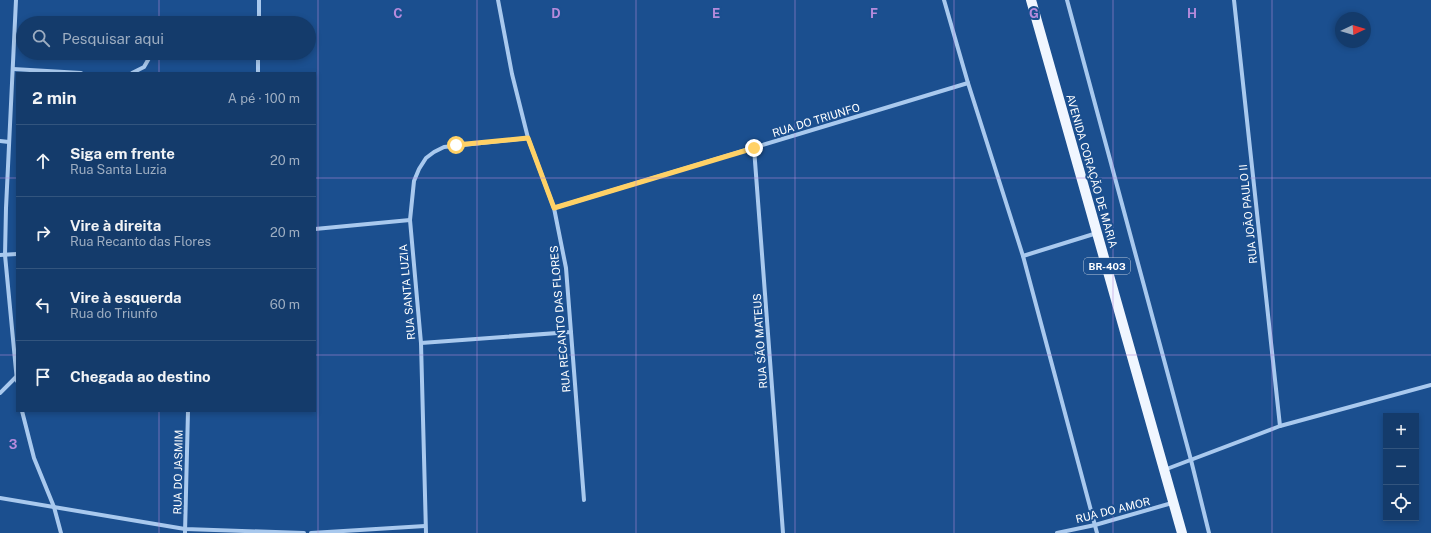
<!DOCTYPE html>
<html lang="pt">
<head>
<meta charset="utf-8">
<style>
	:root { --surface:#143b6b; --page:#214673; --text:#f1f3f6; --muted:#9dadc1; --line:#33557e }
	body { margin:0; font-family:"Public Sans",sans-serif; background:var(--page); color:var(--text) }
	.controls { position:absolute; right:12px; bottom:12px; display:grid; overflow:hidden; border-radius:0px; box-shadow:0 2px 6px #0003 }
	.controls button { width:36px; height:36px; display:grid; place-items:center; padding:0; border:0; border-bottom:1px solid var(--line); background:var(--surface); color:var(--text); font:20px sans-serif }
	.compass { position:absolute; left:1335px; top:12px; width:36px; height:36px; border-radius:50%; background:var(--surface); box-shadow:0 2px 6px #0003; rotate:86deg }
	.stop { position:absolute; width:12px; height:12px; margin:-9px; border:3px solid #ffd166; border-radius:50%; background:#fff }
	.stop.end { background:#ffd166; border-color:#fff; box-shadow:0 1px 4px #0008 }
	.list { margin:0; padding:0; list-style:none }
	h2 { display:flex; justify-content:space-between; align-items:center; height:52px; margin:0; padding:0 16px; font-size:17px }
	h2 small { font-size:13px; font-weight:400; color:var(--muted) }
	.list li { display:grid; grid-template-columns:26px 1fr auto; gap:12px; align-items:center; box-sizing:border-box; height:72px; padding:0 16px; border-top:1px solid var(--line) }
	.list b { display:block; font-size:15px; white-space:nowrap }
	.list p { margin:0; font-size:13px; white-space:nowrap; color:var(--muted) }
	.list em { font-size:13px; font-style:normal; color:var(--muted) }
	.icon { flex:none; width:22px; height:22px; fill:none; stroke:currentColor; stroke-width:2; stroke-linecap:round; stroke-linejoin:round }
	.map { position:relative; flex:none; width:1431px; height:533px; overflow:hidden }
	.search { position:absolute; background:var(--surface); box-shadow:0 2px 6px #0003; left:16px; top:16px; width:300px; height:44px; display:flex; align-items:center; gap:10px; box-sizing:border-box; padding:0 14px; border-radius:22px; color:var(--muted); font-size:15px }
	.panel { position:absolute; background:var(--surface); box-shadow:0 2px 6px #0003; left:16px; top:72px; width:300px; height:340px; border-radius:0px }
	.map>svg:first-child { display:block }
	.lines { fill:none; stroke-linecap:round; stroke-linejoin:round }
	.minor { stroke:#a9c9ee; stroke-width:4 }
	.primary { stroke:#f0f6ff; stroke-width:10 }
	.route { stroke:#ffd166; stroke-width:5 }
	.grid { fill:none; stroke:#b68bdc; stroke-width:1; stroke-opacity:0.55 }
	.labels { text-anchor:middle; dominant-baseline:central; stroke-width:4; stroke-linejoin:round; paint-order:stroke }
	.shield { fill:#1b4f8f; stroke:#bbcadd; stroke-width:1 }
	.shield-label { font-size:10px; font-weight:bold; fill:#fff }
	.street-label { font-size:11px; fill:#fff; stroke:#1b4f8f }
	.grid-label { font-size:13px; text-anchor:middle; font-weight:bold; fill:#b68bdc; stroke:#1b4f8f; stroke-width:4; stroke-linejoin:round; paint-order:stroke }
</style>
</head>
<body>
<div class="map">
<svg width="1431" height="533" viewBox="0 0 1431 533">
	<rect width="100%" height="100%" fill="#1b4f8f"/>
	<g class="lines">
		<g class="minor">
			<path d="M16,0l-10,208 -1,47 12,126"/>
			<path d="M498,0l14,74 16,64 26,70 12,60 18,232"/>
			<path d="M944,0l24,83 55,173 74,277"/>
			<path d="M1067,0l124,460 18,73"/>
			<path d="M1234,0l46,426"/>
			<path d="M166,23l1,-2"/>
			<path d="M259,23v-23"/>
			<path d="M13,69l68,4"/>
			<path d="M132,73l12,-6 8,-14"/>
			<path d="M258,73v-20"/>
			<path d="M0,141l9,1"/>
			<path d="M754,148l29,385"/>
			<path d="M554,208l414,-125"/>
			<path d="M315,229l95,-9"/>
			<path d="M0,255l17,-1"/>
			<path d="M1023,256l74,-23"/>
			<path d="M421,343l150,-11"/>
			<path d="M0,393l16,-16"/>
			<path d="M22,411l12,47 20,49 7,26"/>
			<path d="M1164,470l116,-44 151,-41"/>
			<path d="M0,498l185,31 119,4"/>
			<path d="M185,533l3,-122"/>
			<path d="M311,533l114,-7"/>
			<path d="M426,533l-5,-190 -11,-123 4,-39 5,-12 7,-11 8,-6 10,-5 84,-9"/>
			<path d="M1057,533l38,-8 77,-22"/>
		</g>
		<path class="primary" d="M1031,0l151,533"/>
	</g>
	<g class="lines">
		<path class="route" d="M456,145l72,-7 26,70 200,-60"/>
	</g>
	<path class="grid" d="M159,0v23M318,0v533M477,0v533M636,0v533M795,0v533M954,0v533M1113,0v533M1272,0v533M159,53v20M0,178h17M315,178h1116M0,355h17M315,355h1116M159,411v122"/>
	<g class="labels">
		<rect class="shield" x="1084" y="258" width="46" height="16" rx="3"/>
		<g class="shield-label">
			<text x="1107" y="266">BR-403</text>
		</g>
		<g class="street-label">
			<text transform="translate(816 120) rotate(-17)">RUA DO TRIUNFO</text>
			<text transform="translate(1092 171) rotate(74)">AVENIDA CORAÇÃO DE MARIA</text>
			<text transform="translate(1248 214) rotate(-96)">RUA JOÃO PAULO II</text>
			<text transform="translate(407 292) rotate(-95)">RUA SANTA LUZIA</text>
			<text transform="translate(560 319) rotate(-95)">RUA RECANTO DAS FLORES</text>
			<text transform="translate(760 341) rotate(-94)">RUA SÃO MATEUS</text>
			<text transform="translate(178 472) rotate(-89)">RUA DO JASMIM</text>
			<text transform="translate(1113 510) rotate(-14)">RUA DO AMOR</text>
		</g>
	</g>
	<g class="grid-label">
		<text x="398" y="18">C</text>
		<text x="556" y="18">D</text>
		<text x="716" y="18">E</text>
		<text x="874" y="18">F</text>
		<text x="1034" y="18">G</text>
		<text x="1192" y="18">H</text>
		<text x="13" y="449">3</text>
	</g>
</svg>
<div class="controls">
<button>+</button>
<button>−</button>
<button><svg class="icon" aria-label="locate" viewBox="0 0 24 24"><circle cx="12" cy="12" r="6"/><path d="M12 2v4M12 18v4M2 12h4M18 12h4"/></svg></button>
</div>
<svg class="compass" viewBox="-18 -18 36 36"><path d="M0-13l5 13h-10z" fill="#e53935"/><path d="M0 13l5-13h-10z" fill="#9dadc1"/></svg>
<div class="stop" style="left:456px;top:145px"></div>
<div class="stop end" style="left:754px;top:148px"></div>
<div class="search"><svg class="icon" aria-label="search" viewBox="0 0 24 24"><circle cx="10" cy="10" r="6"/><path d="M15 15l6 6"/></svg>Pesquisar aqui</div>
<section class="panel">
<h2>2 min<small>A pé · 100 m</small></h2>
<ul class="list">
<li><svg class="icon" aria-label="ahead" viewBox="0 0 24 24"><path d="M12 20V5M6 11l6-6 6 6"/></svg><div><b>Siga em frente</b><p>Rua Santa Luzia</p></div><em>20 m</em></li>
<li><svg class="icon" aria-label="right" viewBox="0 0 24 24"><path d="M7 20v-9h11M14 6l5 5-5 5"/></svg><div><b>Vire à direita</b><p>Rua Recanto das Flores</p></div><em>20 m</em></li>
<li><svg class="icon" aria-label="left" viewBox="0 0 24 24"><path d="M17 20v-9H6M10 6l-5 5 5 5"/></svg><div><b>Vire à esquerda</b><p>Rua do Triunfo</p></div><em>60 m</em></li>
<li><svg class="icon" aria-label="arrive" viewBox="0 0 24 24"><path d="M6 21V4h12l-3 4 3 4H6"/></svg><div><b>Chegada ao destino</b></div></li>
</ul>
</section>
</div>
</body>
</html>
